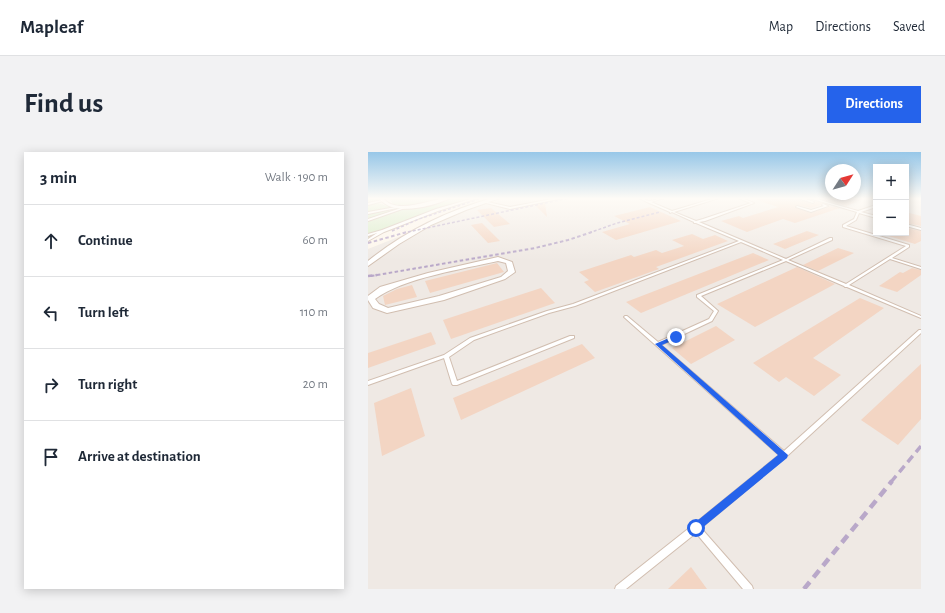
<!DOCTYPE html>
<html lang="en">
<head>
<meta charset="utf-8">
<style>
	:root { --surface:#fff; --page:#f2f2f3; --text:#1f2937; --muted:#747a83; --line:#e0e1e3; --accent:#2563eb }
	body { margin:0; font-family:"Alegreya Sans",sans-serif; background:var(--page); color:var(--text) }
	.controls { position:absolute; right:12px; top:12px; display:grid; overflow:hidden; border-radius:0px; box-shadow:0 2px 10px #0003 }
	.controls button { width:36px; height:36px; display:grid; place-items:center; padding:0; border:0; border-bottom:1px solid var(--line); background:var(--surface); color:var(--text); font:20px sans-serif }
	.compass { position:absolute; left:457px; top:12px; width:36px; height:36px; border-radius:50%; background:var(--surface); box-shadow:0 2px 10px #0003; rotate:54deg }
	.stop { position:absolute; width:12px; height:12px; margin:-9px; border:3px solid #2563eb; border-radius:50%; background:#fff }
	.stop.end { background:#2563eb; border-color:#fff; box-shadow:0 1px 4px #0008 }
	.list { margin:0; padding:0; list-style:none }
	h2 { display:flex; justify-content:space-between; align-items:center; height:52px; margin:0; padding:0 16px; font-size:17px }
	h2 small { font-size:13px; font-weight:400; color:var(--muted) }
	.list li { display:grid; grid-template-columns:26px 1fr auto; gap:12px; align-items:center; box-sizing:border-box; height:72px; padding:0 16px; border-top:1px solid var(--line) }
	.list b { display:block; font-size:15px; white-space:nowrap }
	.list em { font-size:13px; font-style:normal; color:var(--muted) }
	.icon { flex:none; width:22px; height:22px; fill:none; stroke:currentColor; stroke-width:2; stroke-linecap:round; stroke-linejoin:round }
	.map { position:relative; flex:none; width:553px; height:437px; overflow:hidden; border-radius:0px }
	header { display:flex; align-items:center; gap:24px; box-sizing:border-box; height:56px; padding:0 20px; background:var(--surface); border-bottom:1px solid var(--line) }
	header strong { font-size:19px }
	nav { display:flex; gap:22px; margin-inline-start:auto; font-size:14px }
	.intro { display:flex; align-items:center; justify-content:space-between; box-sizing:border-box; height:96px; padding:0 24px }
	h1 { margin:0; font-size:28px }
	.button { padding:10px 18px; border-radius:0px; background:var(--accent); color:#fff; font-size:14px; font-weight:700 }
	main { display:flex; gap:24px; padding:0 24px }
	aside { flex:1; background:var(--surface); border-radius:0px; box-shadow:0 2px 10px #0003 }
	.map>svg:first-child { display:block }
	.industrial { fill:#efe9e4 }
	.green { fill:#d8ecc9 }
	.building { fill:#f3d5c3 }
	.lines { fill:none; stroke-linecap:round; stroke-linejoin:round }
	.lane-casing { stroke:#d1beb0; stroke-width:2 }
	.street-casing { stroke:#d1beb0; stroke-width:2 }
	.lane { fill:#fff; fill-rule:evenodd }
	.street { fill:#fff; fill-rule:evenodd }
	.rail-far4 { stroke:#b9a8c9; stroke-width:1.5; stroke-dasharray:3 2; stroke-linecap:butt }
	.rail-far3 { stroke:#b9a8c9; stroke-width:2; stroke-dasharray:3.5 2.5; stroke-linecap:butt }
	.rail-far2 { stroke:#b9a8c9; stroke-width:2.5; stroke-dasharray:4.5 3; stroke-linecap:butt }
	.rail-far1 { stroke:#b9a8c9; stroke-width:3.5; stroke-dasharray:8 5; stroke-linecap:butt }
	.rail { stroke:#b9a8c9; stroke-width:4.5; stroke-dasharray:9 6; stroke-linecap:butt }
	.route { fill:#2563eb }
</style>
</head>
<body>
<header>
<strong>Mapleaf</strong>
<nav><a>Map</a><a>Directions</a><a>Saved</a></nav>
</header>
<div class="intro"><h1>Find us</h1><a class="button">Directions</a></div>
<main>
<aside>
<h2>3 min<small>Walk · 190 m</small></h2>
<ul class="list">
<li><svg class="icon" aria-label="ahead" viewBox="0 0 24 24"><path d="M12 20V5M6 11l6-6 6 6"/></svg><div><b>Continue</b></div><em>60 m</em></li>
<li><svg class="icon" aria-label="left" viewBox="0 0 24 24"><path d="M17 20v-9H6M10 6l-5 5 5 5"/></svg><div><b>Turn left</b></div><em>110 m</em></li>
<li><svg class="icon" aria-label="right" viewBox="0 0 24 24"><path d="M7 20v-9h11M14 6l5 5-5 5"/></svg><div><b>Turn right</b></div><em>20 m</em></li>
<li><svg class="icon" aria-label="arrive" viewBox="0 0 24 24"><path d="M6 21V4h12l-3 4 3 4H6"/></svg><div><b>Arrive at destination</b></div></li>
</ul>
</aside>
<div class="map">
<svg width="553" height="437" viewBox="0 0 553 437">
	<rect width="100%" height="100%" fill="#fdf6ec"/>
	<path class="industrial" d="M146,46h362v35h30v-35h15v391h-553v-340l111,-44z"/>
	<g class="green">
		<path d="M0,46h11l-1,5 19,6 54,-11h25l-41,12 -67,29z"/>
		<path d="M21,46h57l-38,8 -13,1z"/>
	</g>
	<g class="building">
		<path d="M389,46h40l16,6 2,-3 7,2 -1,2 -10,3 -14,-3 -2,2 16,6 17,-6 1,-1 11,2 -45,15 -12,-4 -36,13 -26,-11 18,-5 4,2 35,-11 -21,-7z"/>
		<path d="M497,46l-19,8 -26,-7 1,-1z"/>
		<path d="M177,51l2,14 -12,-12z"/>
		<path d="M282,55l31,14 -65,19 -14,-8 28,-8 -16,-8z"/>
		<path d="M123,56l19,16 -16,3 -17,-17z"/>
		<path d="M538,60l15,4v10l-15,-3z"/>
		<path d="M114,71l18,18 -12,2 -17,-18z"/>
		<path d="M538,76l15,3v10l-6,3 -30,-9v-2h21z"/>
		<path d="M439,79l12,4 -34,14 -12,-5z"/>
		<path d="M324,82l11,5 12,-4 13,6 -72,26 3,2 -64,23 -11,-10 5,-2 -10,-8 52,-17 3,2 22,-7 6,3 22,-7 -12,-6z"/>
		<path d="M470,96l16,5 -36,18 -15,-6z"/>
		<path d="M385,101l16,7 -128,53 -15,-11z"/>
		<path d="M129,111l7,9 -74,21 -5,-12z"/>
		<path d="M429,115l38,17 -80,43 -38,-23z"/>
		<path d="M544,116l9,2v5l-24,17 -18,-6 21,-14 3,1z"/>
		<path d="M44,133l5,12 -32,8 -2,-9 14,-7z"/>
		<path d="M173,136l14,15 -104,36 -8,-19z"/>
		<path d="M492,146l24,10 -71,50 28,17 -27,21 -28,-19 -7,5 -26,-19z"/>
		<path d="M348,174l19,14 -44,24 -19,-16z"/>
		<path d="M63,180l5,12 -68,24v-15z"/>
		<path d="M214,192l13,14 -134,62 -8,-22z"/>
		<path d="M553,212v55l-23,26 -37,-25z"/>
		<path d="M43,236l14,48 -43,20 -8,-53z"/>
		<path d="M323,415l16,22h-39z"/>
	</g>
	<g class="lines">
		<g class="lane-casing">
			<g id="lane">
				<path d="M106,46h4l-40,13 -54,21 -16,9v-2l9,-6 -9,3v-2l14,-4 54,-21z"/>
				<path d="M189,46h6l-53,11 -28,-7 1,-1 27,6z"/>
				<path d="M271,46c4,0 7,3 11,3 4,0 9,-3 14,-3l-13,4 21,9 43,-13h4l-45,14 22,9 7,-2 48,-16 -13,-5h4l12,5 -49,18 -6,1 87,37 44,-21h2v2l-44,20 58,24 60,-38 -63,-19v-2l11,-6 3,-7 -48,-14h4l45,13 18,-6v2l-15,5 15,4v2l-17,-5 -3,7 -10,6 63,19v2l-17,11 29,9v2l-31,-10 -41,26 72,31v2l-74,-31h-2l-1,-1 -58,-25 -85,35 17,15 -6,10 -51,24 123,106 135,-121h2v3l-135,124 -85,71 51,58 1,3h-10l-47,-56 -70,56h-11l1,-3 77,-61 86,-70 -155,-138 1,-1h2l31,26 51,-23 5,-8 -17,-14v-2l86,-35 -42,-18 -166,64 -26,7 -75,27 -25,17 8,24 113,-45h4v2l-117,47h-4l-1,-1 -8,-26 -76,27v-4l76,-26 26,-17 77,-27 26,-7 166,-63 -43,-18h-2v-1l-22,-10 -2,1v-1l-23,-10z"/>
				<path d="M430,46h5l11,4 -1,1z"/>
				<path d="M14,48l1,1 -15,4v-2z"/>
				<path d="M455,52l5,2 -17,6 -15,-5 1,-1 14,4 13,-4 -2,-1z"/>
				<path d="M39,54l1,1 -40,14v-2z"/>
				<path d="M28,55l1,1 -29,6v-2z"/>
				<path d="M538,72l15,4v2l-15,-4z"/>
			</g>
		</g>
		<g class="street-casing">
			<g id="street">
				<path d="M11,46h4c14,18 48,0 67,0 -18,9 -58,19 -71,0z"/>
				<path d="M124,46h8l-34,12 -35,15 -32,19 -31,22v-5c37,-30 79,-50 124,-63z"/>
				<path d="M130,105l14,5 3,10 -10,7 -61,21 -57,13 -14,-5 -5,-8v-4l12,-9 48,-14zM130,109l8,2 2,8 -7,6 -62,19 -51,12 -9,-4 -4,-5c28,-21 88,-30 123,-38z"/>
			</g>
		</g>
		<use href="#lane" class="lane"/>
		<use href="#street" class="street"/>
		<g class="rail-far4">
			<path d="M24,79l27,-12 63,-21"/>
			<path d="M35,81l166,-35"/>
			<path d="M221,81l28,-10 43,-11"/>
		</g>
		<g class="rail-far3">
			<path d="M0,91l39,-11"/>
			<path d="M3,124l164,-28 33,-8 24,-8"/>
		</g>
		<path class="rail-far2" d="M0,124l9,-1"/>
		<path class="rail-far1" d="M523,330l30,-36"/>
		<path class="rail" d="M436,437l88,-108"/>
	</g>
	<linearGradient id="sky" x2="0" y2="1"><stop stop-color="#97c7e8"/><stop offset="0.43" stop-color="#fefbf6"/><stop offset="1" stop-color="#fefbf6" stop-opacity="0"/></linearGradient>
	<rect width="553" height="108" fill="url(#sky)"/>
	<path class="route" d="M308,183l2,1v2l-16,7 126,110 -1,3 -91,75 -4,-1 -1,-4 1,-3 86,-70 -123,-111z"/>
</svg>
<div class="controls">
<button>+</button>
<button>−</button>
</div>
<svg class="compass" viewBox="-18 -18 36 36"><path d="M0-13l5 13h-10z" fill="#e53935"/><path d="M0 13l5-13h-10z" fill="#747a83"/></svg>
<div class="stop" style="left:328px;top:376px"></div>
<div class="stop end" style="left:308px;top:185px"></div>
</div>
</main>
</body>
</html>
